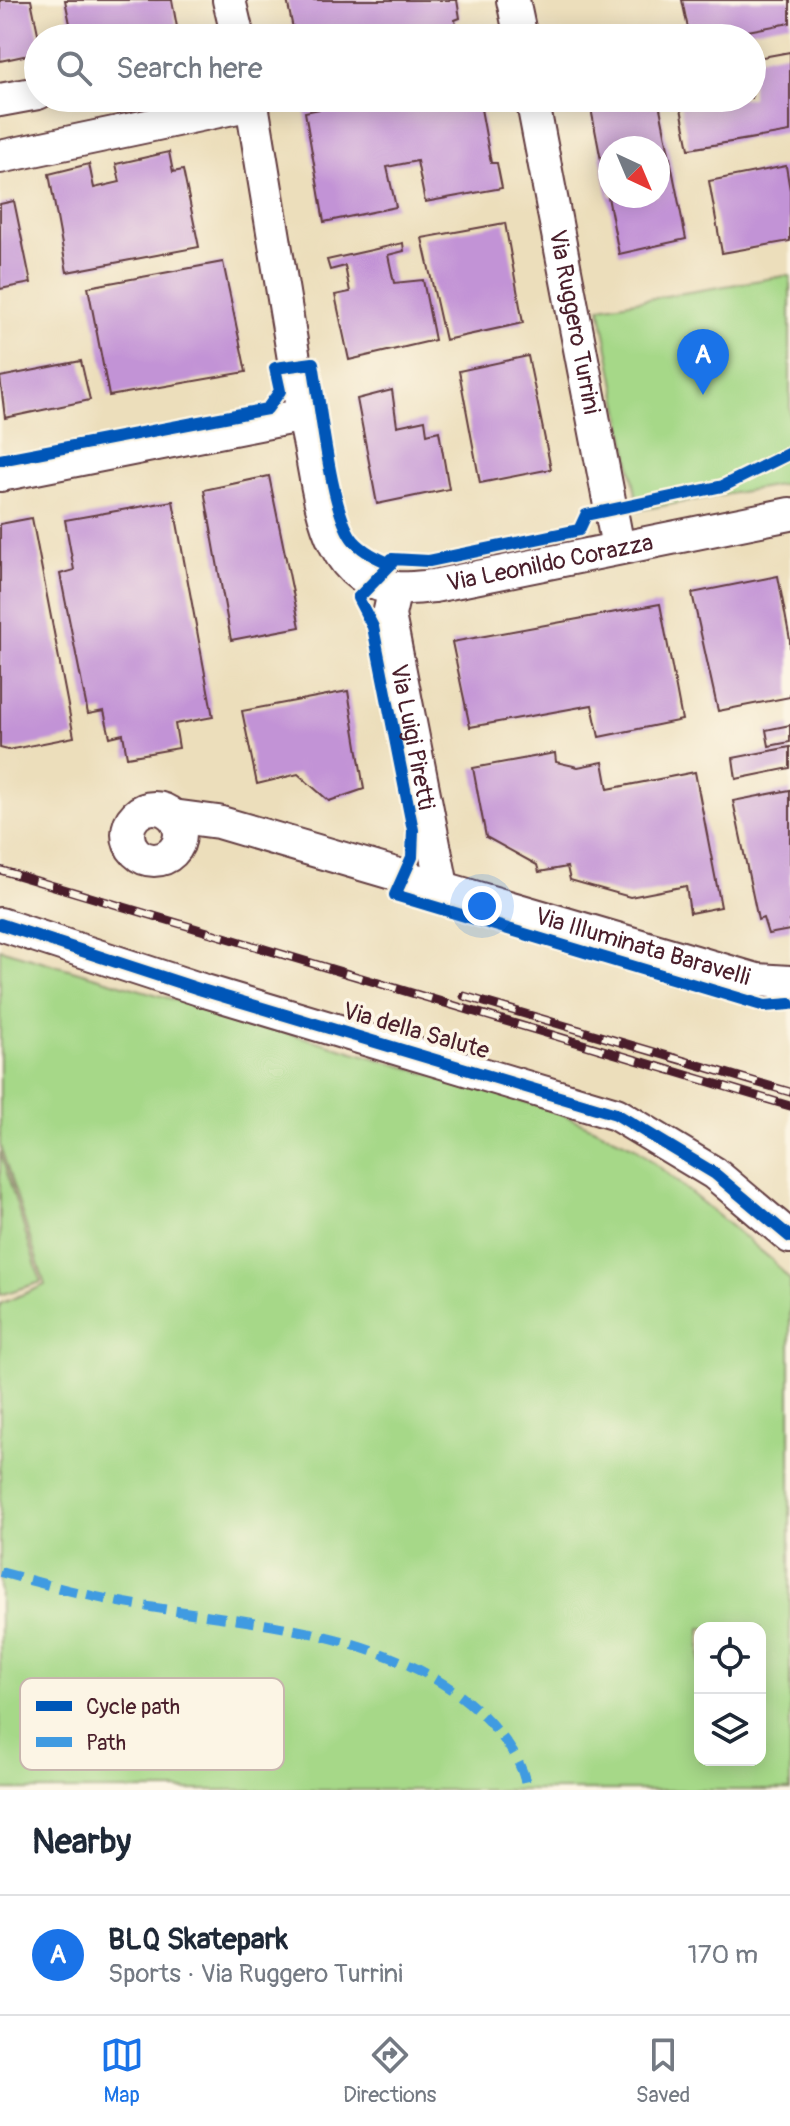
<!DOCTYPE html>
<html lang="en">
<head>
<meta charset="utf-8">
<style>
	:root { --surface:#fff; --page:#f6f6f7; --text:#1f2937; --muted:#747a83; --line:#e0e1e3; --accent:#1a73e8 }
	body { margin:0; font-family:Pangolin,sans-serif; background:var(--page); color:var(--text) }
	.controls { position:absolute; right:24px; bottom:24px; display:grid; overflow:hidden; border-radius:16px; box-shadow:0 4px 20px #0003 }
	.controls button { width:72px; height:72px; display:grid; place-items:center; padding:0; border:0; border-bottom:2px solid var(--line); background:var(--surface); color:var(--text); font:40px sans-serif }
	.compass { position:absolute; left:598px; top:136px; width:72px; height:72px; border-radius:50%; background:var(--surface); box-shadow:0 4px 20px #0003; rotate:136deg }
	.you { position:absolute; left:482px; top:906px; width:28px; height:28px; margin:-20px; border:6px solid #fff; border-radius:50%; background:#1a73e8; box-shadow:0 0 0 12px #1a73e833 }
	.badge { display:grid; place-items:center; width:52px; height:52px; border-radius:50%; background:var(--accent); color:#fff; font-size:26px; font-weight:700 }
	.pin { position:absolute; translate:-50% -66px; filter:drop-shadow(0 2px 4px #0008) }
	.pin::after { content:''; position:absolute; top:42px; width:28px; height:24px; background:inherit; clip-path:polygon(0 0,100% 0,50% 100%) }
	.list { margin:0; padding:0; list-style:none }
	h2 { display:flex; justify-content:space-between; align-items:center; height:104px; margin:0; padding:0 32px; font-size:34px }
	h2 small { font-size:26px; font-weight:400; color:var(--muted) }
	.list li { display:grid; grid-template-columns:52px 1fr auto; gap:24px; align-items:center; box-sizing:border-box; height:120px; padding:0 32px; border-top:2px solid var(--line) }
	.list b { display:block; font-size:30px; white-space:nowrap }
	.list p { margin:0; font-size:26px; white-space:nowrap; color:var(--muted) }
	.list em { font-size:26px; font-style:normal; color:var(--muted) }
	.icon { flex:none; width:44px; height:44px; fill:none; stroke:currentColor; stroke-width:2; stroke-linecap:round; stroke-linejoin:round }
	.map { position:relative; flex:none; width:790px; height:1790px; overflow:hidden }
	.search { position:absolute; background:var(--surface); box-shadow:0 4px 20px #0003; left:24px; right:24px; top:24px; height:88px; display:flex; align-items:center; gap:20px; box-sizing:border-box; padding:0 28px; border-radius:44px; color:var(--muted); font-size:30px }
	.sheet { height:224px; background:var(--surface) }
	nav { display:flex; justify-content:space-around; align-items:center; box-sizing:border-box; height:112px; border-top:2px solid var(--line); background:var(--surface); font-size:22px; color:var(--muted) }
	nav a { display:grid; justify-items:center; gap:4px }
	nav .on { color:var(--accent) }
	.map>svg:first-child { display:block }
	.green { fill:#a6d888; stroke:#787c5a; stroke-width:2; fill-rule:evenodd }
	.building { fill:#c293d6; fill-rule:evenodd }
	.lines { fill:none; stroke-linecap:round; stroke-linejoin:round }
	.minor-casing { stroke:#623c41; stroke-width:36 }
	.minor { stroke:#fff; stroke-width:32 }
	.rail-casing { stroke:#4a1f2b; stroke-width:9 }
	.rail { stroke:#fcf5e5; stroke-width:6; stroke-dasharray:18; stroke-linecap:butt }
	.quiet { stroke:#409be1; stroke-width:10; stroke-dasharray:20 10; stroke-linecap:butt }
	.cycleway-casing { stroke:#fcf5e5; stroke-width:17 }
	.cycleway { stroke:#0057b8; stroke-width:12 }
	.labels { text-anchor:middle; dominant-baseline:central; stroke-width:7; stroke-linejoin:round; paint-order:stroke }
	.street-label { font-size:24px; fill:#4a1f2b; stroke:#fcf5e5 }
	.key { fill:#fcf5e5; stroke:#c7b5ad; stroke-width:2 }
	.key-label { font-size:22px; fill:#4a1f2b }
</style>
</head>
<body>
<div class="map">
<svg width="790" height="1790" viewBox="0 0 790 1790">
	<rect width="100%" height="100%" fill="#fcf5e5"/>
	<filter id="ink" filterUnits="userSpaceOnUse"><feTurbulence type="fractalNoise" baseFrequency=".0125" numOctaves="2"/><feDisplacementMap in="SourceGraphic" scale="16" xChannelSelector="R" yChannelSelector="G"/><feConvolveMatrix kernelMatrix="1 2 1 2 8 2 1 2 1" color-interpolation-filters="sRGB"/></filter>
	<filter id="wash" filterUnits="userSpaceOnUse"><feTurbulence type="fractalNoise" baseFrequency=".006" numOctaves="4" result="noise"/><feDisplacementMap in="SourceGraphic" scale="32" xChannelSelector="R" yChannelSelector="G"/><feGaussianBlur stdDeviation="1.8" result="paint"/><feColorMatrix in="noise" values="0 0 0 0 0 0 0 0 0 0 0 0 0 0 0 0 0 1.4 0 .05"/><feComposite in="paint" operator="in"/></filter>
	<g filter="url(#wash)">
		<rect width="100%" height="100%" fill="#ecdebb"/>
		<g class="green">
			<path d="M790,275v208l-151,27 -39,-203z"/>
			<path d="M0,949l553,161 82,37 137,113 18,20v510h-790v-486l45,-19 -45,-140zM700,1628h60v132h-60z"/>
			<path d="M0,1152l41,130 -41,13z"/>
		</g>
		<g id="blocks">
			<g class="building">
				<path d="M0,0h31l8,38 -1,15 -38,8z"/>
				<path d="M65,0h107l5,27 -57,11h-47z"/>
				<path d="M287,0h170l3,18 -5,2 3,18h-163z"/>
				<path d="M682,0h108v23l-80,15h-20z"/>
				<path d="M790,52v80l-101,17 -10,-51h73v-39z"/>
				<path d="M372,98h107l12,65h6l5,25 -77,14 -8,-41 -30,6 9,40 -72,15 -19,-110z"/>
				<path d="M589,98h69l28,141 -67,15zM610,148h48v48h-48z"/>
				<path d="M169,152l4,20 10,-2 16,77 -132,25 -18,-98 40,-10 5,24 26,-6 -4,-18z"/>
				<path d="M786,166l4,24v51l-68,12 -13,-72z"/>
				<path d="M14,201l17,82 -31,6v-85z"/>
				<path d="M505,223l18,100 -78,17 -23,-102z"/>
				<path d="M403,243l1,8 -16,4 6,28 29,-3 12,60 -86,20 -14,-65 15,-3 -5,-26 -15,4 -3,-10z"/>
				<path d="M223,262l23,110 -137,24 -21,-109z"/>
				<path d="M528,356l23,113 -71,14 -21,-112z"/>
				<path d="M81,361l9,39 -85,18 -5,-41z"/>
				<path d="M392,390l5,36 28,-6 2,14 12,-3 10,58 -72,15 -20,-105z"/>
				<path d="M269,476l31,151 -69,13 -27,-150z"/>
				<path d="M173,501l40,216 -38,7 4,24 -52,9 -4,-23 -13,3 -6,-26 -16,3 -28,-140 14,-4 -9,-50z"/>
				<path d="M32,518l42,219 -66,13 -8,-2v-224z"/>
				<path d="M778,576l12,64v57l-72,14 -26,-118z"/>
				<path d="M660,604l22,116 -83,17 -7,-32 -122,22 -18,-85z"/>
				<path d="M348,691l16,98 -35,12 -31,-27 -41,10 -15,-73z"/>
				<path d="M790,725v17l-21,4 -3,-16z"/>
				<path d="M790,747v21l-54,11 -3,-21z"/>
				<path d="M555,753l1,9 22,5 25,-5 5,27 87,-17 26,135 -31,6 -4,-27 -56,11 -60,-17 -3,-13 -28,5 -2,-7 -51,-28 -13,-69z"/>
				<path d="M790,790v140l-22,4 -5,-16 -5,2 -25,-119z"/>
			</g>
		</g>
	</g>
	<g filter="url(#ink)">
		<use href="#blocks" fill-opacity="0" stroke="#623c41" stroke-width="2"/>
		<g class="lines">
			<g class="minor-casing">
				<g id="minor">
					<path d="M229,0l9,38"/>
					<path d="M513,0l8,38"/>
					<path d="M251,98l50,304"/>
					<path id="s1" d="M532,98l86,449"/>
					<path d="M0,100l38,-7"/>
					<path d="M0,157l252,-53"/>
					<path id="s2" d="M306,427c14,56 14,156 91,161 12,1 25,-1 37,-2l356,-72"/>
					<path d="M0,475l289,-57"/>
					<path id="s3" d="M395,588l-6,27 53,271"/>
					<circle cx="154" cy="834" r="26"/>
					<path id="s4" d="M173,816l45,6 539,158 33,2"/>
					<path d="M0,924l202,66 414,124 98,59 76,64"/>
				</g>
			</g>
			<use href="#minor" class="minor"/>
			<g class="rail-casing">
				<g id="rail">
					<path d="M0,870l790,236"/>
					<path d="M464,996l326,96"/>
				</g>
			</g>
			<use href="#rail" class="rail"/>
			<path class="quiet" d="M0,1572c41,11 83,23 125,31 121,21 281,25 368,123 16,18 31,40 34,64"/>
			<g class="cycleway-casing">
				<g id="cycleway">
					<path d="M790,453l-67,33 -137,29 -7,15 -150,31 -37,-2 -1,5 -33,34 15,29 40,203 -1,27 -17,38 370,111 25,-2"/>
					<path d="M0,460l267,-51 13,-18 -5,-23 38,-5c7,38 18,153 41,178 10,11 23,17 37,23"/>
					<path d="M0,924l202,66 414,124 98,59 76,64"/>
				</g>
			</g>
			<use href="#cycleway" class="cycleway"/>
		</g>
	</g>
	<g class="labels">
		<g class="street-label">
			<text stroke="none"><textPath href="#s1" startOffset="228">Via Ruggero Turrini</textPath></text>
			<text stroke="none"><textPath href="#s2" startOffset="356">Via Leonildo Corazza</textPath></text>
			<text stroke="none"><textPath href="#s3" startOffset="152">Via Luigi Piretti</textPath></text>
			<text stroke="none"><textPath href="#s4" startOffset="488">Via Illuminata Baravelli</textPath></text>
			<text transform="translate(416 1031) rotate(16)">Via della Salute</text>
		</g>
	</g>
	<rect x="20" y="1678" width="264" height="92" rx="12" class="key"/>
	<rect x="36" y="1701" width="36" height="10" fill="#0057b8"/>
	<rect x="36" y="1737" width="36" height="10" fill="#409be1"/>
	<g class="key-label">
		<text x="86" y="1714">Cycle path</text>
		<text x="86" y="1750">Path</text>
	</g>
</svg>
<div class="controls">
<button><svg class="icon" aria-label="locate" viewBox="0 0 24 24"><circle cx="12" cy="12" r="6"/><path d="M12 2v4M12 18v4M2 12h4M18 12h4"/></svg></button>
<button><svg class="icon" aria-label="layers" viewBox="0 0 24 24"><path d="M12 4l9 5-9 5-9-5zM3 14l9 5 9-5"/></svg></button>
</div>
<svg class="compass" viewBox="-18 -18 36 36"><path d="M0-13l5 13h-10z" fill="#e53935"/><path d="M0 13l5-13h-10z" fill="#747a83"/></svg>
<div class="you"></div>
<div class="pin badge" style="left:703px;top:395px">A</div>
<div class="search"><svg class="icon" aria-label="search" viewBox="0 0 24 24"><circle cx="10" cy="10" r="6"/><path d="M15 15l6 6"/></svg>Search here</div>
</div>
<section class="sheet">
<h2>Nearby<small></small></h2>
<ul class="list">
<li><span class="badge">A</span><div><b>BLQ Skatepark</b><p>Sports · Via Ruggero Turrini</p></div><em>170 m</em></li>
</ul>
</section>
<nav>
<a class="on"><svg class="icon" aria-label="map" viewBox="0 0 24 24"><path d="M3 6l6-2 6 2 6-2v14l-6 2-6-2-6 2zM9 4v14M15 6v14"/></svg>Map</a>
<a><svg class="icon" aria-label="directions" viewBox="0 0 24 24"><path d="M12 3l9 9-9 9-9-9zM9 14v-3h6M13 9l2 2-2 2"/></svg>Directions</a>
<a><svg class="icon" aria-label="saved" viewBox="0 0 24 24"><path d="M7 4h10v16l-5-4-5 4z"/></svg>Saved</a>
</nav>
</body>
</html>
